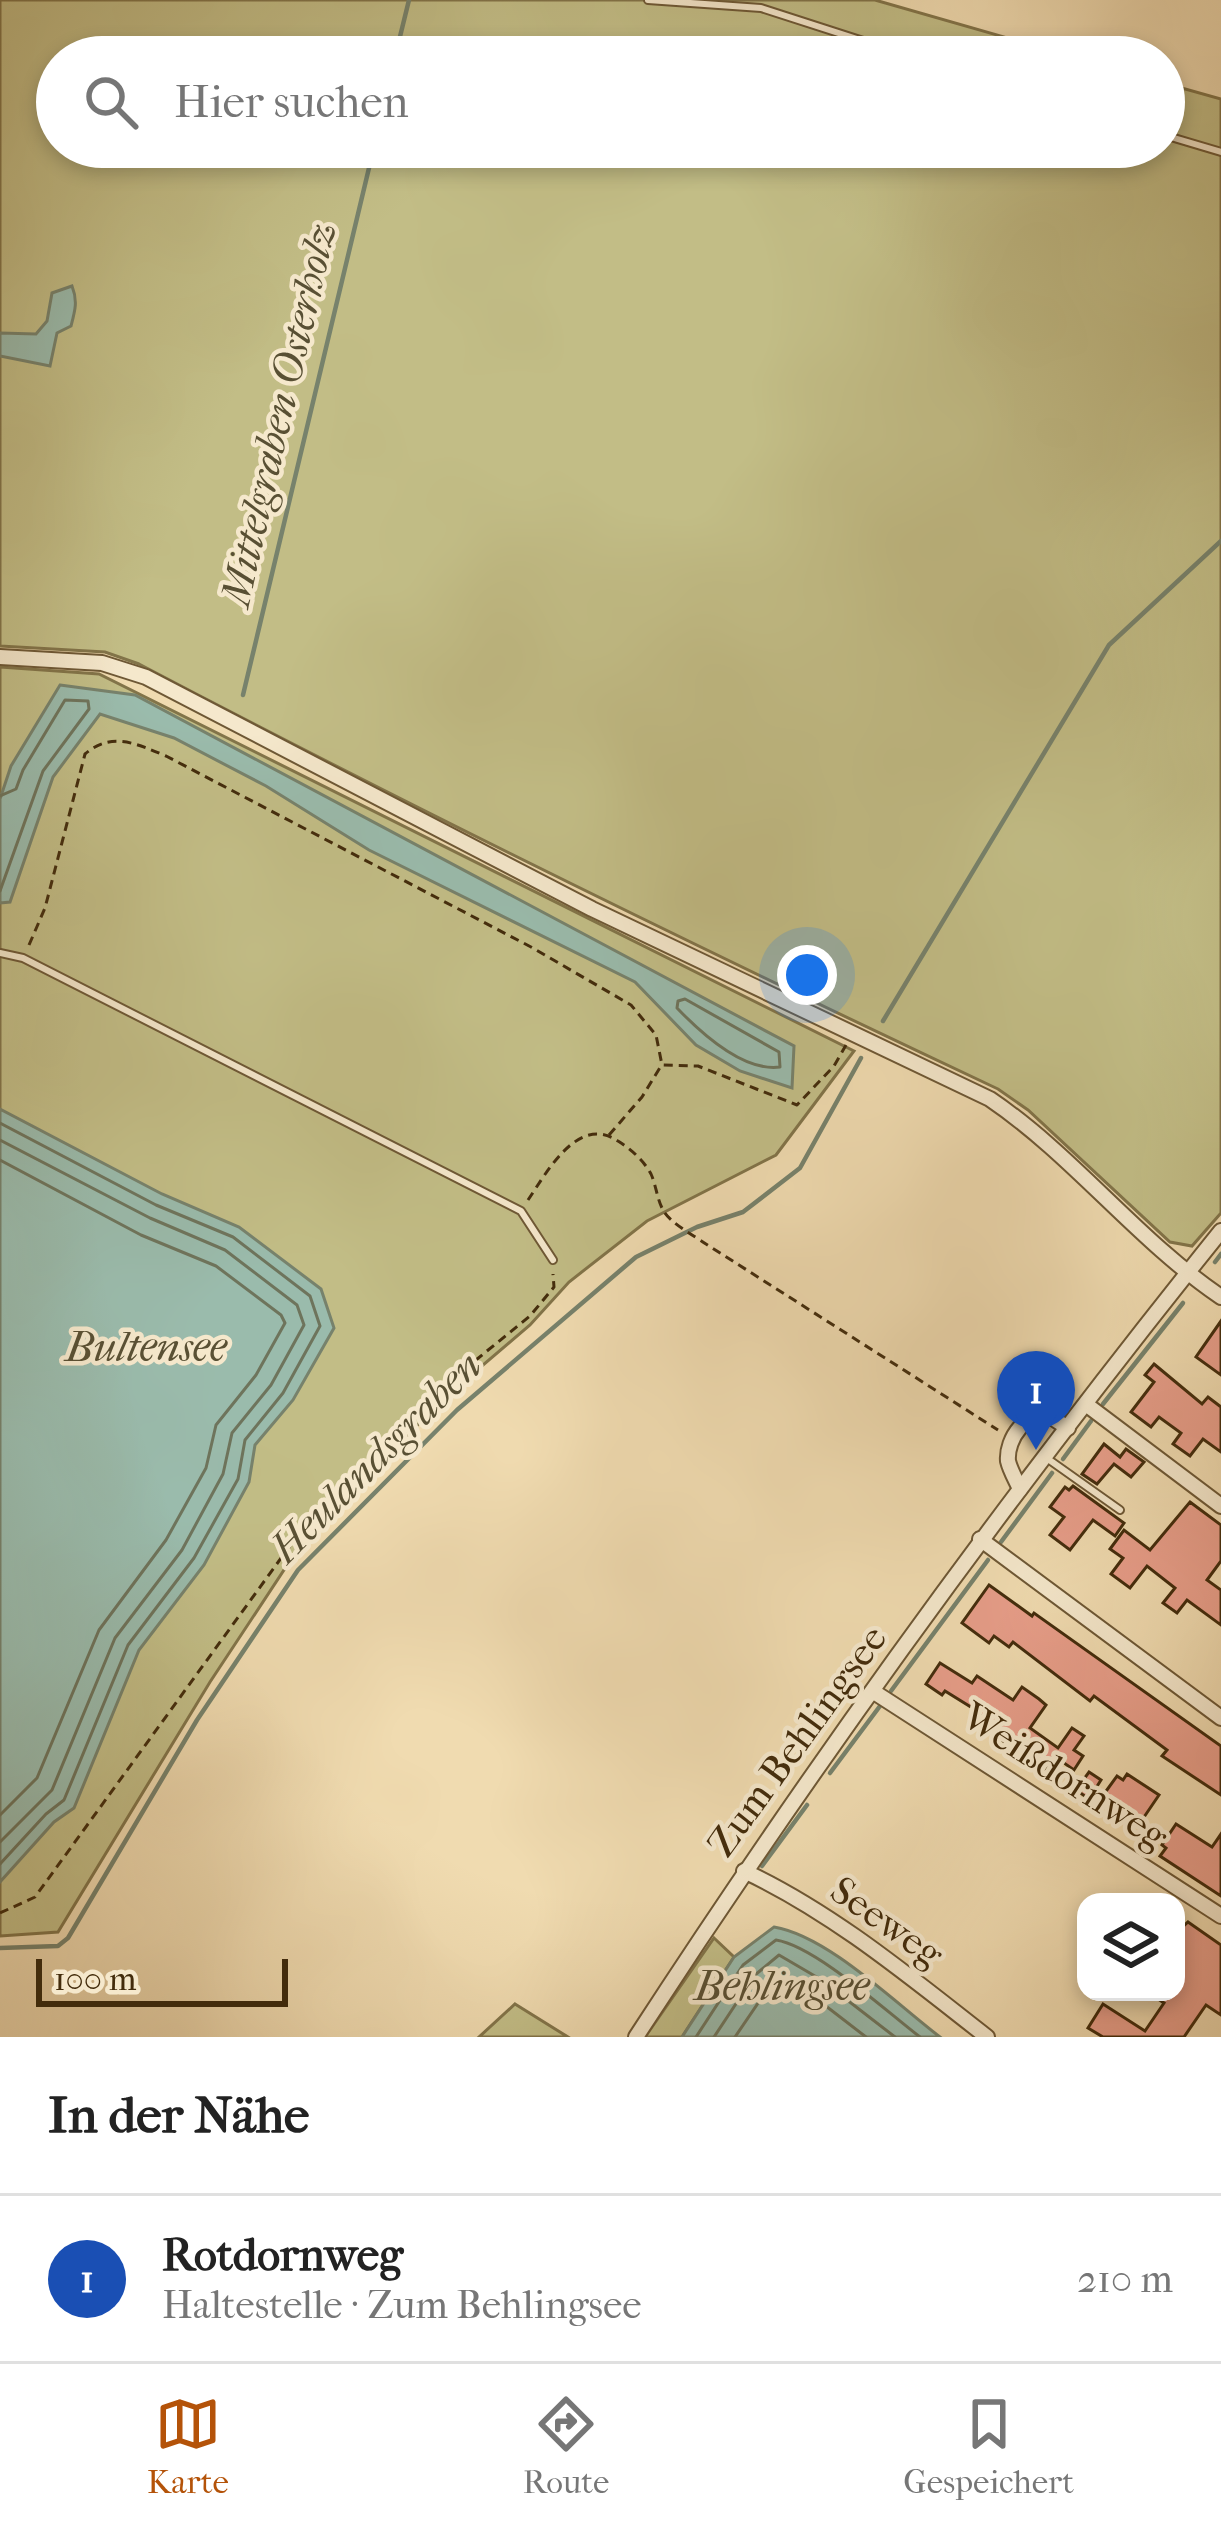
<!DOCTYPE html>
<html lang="de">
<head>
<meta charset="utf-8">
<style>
	:root { --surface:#fff; --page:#f6f6f6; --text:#222; --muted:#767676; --line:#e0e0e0; --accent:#b45309 }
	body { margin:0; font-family:"IM FELL French Canon",serif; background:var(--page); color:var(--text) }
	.controls { position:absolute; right:36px; bottom:36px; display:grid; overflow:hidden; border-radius:24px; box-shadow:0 6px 18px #0003 }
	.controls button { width:108px; height:108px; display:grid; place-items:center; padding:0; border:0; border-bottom:3px solid var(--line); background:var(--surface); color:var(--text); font:60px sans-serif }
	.scale { position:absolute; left:36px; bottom:30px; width:252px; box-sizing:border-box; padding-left:12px; border:6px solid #432c0c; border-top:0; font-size:33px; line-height:42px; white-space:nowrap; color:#432c0c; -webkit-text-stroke:9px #f5e8cc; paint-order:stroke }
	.you { position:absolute; left:807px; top:975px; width:42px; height:42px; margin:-30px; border:9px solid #fff; border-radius:50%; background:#1a73e8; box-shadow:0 0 0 18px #1a73e833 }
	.badge { display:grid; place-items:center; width:78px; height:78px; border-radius:50%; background:var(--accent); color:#fff; font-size:39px; font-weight:700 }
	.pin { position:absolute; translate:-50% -99px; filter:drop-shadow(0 3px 6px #0008) }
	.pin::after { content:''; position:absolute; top:63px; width:42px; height:36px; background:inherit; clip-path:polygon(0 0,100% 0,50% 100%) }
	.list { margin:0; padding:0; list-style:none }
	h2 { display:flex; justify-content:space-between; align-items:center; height:156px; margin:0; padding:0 48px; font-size:51px }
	h2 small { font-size:39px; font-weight:400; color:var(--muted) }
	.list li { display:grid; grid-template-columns:78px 1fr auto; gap:36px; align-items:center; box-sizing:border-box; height:168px; padding:0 48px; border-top:3px solid var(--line) }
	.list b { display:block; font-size:45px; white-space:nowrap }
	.list p { margin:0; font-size:39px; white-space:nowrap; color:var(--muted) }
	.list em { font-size:39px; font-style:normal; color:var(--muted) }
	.icon { flex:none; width:66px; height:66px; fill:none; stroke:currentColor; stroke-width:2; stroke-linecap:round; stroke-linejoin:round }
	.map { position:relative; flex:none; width:1221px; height:2037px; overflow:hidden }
	.search { position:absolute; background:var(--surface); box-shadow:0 6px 18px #0003; left:36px; right:36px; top:36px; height:132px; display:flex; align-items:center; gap:30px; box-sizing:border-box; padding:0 42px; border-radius:66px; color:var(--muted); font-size:45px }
	.sheet { height:324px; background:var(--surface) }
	nav { display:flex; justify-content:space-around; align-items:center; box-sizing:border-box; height:168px; border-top:3px solid var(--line); background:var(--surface); font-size:33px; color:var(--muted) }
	nav a { display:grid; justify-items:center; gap:6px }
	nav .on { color:var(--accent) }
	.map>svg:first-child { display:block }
	.green { fill:#c2bd86; stroke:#827449; stroke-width:3 }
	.water { fill:#9abbac; stroke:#77826c; stroke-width:3 }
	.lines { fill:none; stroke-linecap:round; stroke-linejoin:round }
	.shore { stroke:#6e745c; stroke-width:3 }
	.stream { stroke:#77826c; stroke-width:4.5 }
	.building { fill:#e89e8a; stroke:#432c0c; stroke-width:3 }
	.lane-casing { stroke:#6e5835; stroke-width:10 }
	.street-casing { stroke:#6e5835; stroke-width:18 }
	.path { stroke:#432c0c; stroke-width:3; stroke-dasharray:9 6; stroke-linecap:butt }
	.lane { stroke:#f5e8cc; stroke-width:6 }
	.street { stroke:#f5e8cc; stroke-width:14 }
	.labels { text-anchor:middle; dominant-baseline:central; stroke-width:9; stroke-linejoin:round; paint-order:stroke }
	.street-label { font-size:39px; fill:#432c0c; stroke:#f5e8cc }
	.water-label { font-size:42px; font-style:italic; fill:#595034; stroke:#f5e8cc }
</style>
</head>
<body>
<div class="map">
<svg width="1221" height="2037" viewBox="0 0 1221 2037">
	<rect width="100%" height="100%" fill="#f0dbb0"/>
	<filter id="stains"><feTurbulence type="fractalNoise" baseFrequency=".00167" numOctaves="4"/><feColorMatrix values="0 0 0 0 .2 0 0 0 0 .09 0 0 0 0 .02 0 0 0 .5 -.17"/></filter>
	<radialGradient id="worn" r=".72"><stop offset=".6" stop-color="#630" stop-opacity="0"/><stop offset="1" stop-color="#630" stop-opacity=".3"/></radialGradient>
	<g class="green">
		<path d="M0,0h875l199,57h-1017v90h1107v-64l57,16v1114l-29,33 -22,-4 -142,-132 -30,-21c-289,-136 -576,-276 -859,-425l-34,-12 -105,-6z"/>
		<path d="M0,667l99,7 755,377 -78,104 -129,66 -78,61 -39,43 -94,80 -152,165 -74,112 -152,250 -58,4z"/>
		<path d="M714,1938l20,19 -52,80h-37z"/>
		<path d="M515,2004l53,33h-89z"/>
	</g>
	<g class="water">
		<path d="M72,286c6,15 3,25 -1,40l-14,7 -7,33 -50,-10v-23l36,1 11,-13 5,-28z"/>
		<path d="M60,685l75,10 659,351 -2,42 -52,-17 -44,-26 -61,-63 -266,-132 -103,-64 -92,-48 -74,-24 -47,63 -43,125 -10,1v-104l11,-33z"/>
		<path d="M0,1109l162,85 77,33 82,62 13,39 -41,72 -38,45 -6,37 -45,83 -65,85 -65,158 -20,14 -54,60z"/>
		<path d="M774,1927c54,9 121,76 166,110h-258l52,-80z"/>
	</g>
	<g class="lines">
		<g class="shore">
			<path d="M0,796l16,-7 7,-19 42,-70 23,1 1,8 -46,62 -43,120"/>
			<path d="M685,999l94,53 1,15c-37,5 -79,-34 -103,-59l1,-7z"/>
			<path d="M0,1123l156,82 77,32 77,59 10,30 -37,67 -38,47 -7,39 -44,79 -66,87 -64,155 -18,14 -46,50"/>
			<path d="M0,1140l150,78 75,32 72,55 7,20 -33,60 -39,48 -9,41 -41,76 -67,88 -63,152 -52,52"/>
			<path d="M0,1160l141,75 75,31 65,49 4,8 -29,52 -40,50 -10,43 -40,72 -67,90 -62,148 -37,37"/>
			<path d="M696,2037l47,-72 33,-25c39,6 110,71 144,97"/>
			<path d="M714,2037l41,-62 24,-20 41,24 75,58"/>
			<path d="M735,2037l34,-50 12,-9 28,15 57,44"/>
		</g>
		<g class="stream">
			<path d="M395,57l14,-57"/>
			<path d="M243,695l131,-548"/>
			<path d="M883,1021l226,-376 112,-104"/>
			<path d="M1215,1262l6,-8"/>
			<path d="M1103,1404l80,-101"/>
			<path d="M1063,1459l28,-38"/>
			<path d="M1001,1542l51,-69"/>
			<path d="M891,1691l97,-131"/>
			<path d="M830,1773l50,-67"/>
			<path d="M762,1866l45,-61"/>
			<path d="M0,1948l58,-2 10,-8 129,-218 101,-150 159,-160 179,-153 61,-30 46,-15 57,-44 61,-110"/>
		</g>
	</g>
	<g class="building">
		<path d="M1221,1321v54l-25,-18z"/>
		<path d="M1154,1364l48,40 6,-7 13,10v45l-18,-13 -13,17 -17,-12 8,-11 -22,-16 -8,10 -20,-15 23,-30 -9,-7z"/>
		<path d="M1104,1444l16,13 6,-8 18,13 -13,15 -17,-13 -17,20 -15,-10z"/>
		<path d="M1073,1486l51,37 -9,13 -22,-16 -23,30 -20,-15 14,-18 -14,-10 15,-20 4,3z"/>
		<path d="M1190,1502l31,23v36l-14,19 14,10v35l-34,-25 -10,13 -14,-10 12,-15 -28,-22 -17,22 -19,-14 12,-16 -13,-9 14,-19 26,20z"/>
		<path d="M989,1585l43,31 2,-3 187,133v49l-59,-39 5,-6 -73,-54 -4,5 -77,-59 -4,5 -15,-11 -5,7 -27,-20z"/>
		<path d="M940,1663l32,20 5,-7 36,24 9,-13 17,12 7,6 -16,23 28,20 14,-20 12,8 -10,14 9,6 -9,14 -20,-14 -12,16 -49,-39 4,-5 -23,-19 -29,-18 -3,4 -16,-11z"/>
		<path d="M1089,1772l12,8 -12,19 -13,-9z"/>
		<path d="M1127,1774l32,21 -17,25 -38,-26 13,-18 6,4z"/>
		<path d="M1176,1824l36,23 9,-13v62l-61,-40 6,-8 -4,-3z"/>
		<path d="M1188,1922l33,23v70l-15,-10 -22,32h-81l-15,-9 15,-24 42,27 19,-28 -16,-11h28v-59z"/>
	</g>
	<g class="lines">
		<g class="lane-casing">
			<g id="lane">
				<path d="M648,0l113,8 152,49"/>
				<path d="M1164,135l57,17"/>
				<path d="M0,953l23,5 498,253 32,49"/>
				<path d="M1048,1459l72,51"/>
			</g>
		</g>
		<g class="street-casing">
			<g id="street">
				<path d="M0,657l102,6 44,14 446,232 398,190c84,57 147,141 231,198"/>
				<path d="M1087,1405l134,101"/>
				<path d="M1020,1489c-4,-9 -10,-19 -12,-28 -2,-22 19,-52 43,-44 2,1 15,10 17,11"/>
				<path d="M980,1539l241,179"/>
				<path d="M874,1692l347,224"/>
				<path d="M744,1871c88,41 166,106 243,166"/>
				<path d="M636,2037c181,-279 377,-547 585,-806"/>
			</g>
		</g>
		<g class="path">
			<path d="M29,945l16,-37 40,-154c27,-23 52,-10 81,2l365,191 100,58 25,30 6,30 36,1 99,39 37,-39 12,-21"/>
			<path d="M609,1135l33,-38 19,-31"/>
			<path d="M528,1200c19,-28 50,-86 90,-59 13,8 26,20 33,33 5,11 6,25 12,36 7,13 30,25 43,34l292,186"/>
			<path d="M0,1913l35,-16 273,-376 163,-157 59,-48 24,-29 -1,-13"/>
		</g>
		<use href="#lane" class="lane"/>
		<use href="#street" class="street"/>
	</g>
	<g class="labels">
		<g class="street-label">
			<text transform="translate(797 1741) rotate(-54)">Zum Behlingsee</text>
			<text transform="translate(1065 1776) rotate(33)">Weißdornweg</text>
			<text transform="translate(887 1922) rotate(35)">Seeweg</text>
		</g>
		<g class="water-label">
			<text transform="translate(279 414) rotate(-77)">Mittelgraben Osterholz</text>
			<text x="146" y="1347">Bultensee</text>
			<text transform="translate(376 1457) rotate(-45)">Heulandsgraben</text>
			<text x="782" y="1986">Behlingsee</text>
		</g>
	</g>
	<rect width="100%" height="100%" filter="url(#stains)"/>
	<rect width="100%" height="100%" fill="url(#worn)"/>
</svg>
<div class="controls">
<button><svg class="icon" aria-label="layers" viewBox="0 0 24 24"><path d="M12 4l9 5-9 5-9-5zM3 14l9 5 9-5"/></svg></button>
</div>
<div class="scale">100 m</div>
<div class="you"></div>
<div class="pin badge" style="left:1036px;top:1450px;background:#1a4fb4">1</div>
<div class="search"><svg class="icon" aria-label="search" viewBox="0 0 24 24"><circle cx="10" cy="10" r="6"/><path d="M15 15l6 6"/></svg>Hier suchen</div>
</div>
<section class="sheet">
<h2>In der Nähe<small></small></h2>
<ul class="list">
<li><span class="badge" style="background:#1a4fb4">1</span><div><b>Rotdornweg</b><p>Haltestelle · Zum Behlingsee</p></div><em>210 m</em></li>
</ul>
</section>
<nav>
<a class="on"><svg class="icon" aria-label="map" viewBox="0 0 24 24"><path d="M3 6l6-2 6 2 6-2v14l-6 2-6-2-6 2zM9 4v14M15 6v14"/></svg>Karte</a>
<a><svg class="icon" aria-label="directions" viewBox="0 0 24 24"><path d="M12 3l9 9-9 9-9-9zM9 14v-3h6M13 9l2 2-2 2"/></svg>Route</a>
<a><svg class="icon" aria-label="saved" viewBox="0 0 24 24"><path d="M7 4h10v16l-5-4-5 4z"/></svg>Gespeichert</a>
</nav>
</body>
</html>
